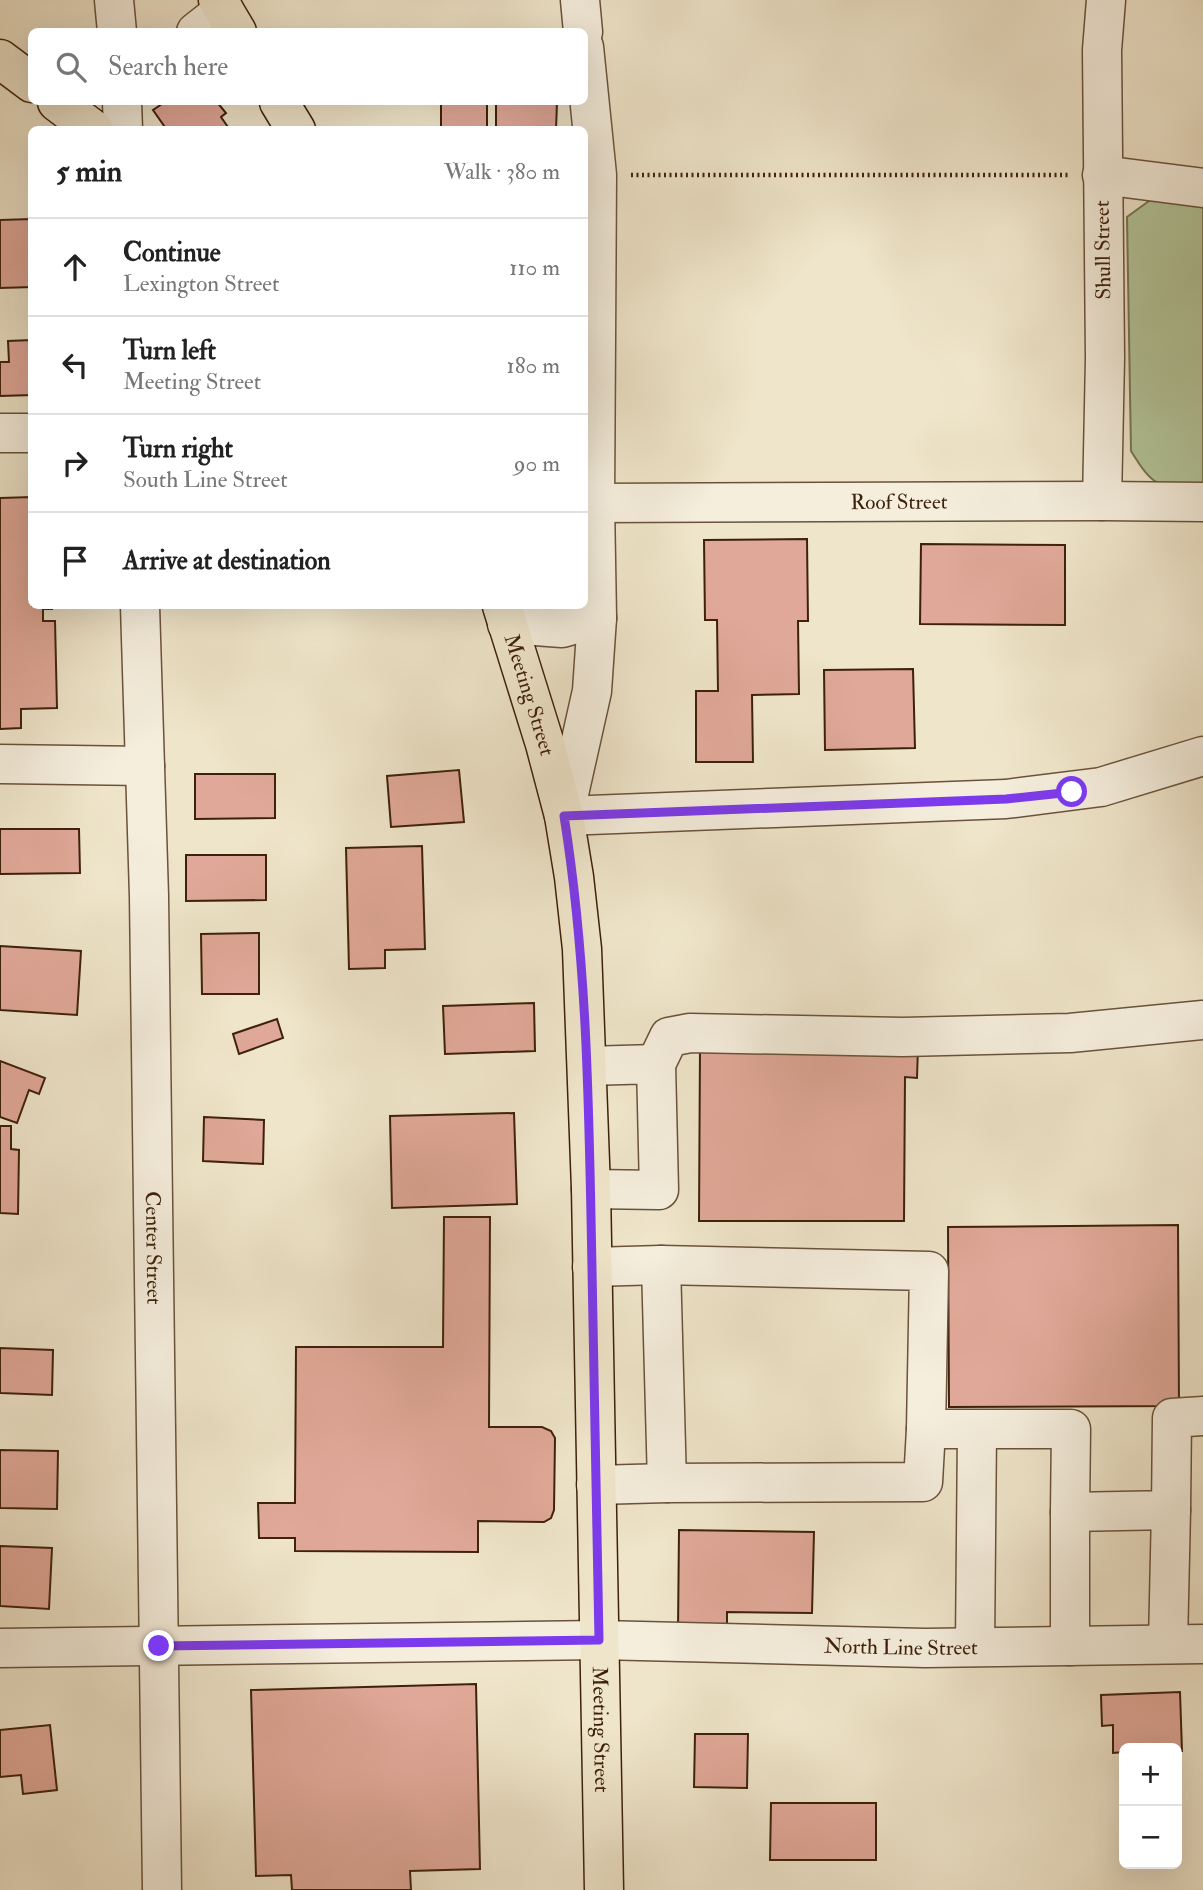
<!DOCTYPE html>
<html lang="en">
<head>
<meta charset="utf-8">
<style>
	:root { --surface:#fff; --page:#f2f2f2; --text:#222; --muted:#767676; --line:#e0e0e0 }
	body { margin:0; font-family:"IM FELL Double Pica",serif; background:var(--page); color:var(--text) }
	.controls { position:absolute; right:21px; bottom:21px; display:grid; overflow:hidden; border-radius:10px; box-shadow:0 7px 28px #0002 }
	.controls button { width:63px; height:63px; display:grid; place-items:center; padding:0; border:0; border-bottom:2px solid var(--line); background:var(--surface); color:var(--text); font:35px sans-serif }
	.stop { position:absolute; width:21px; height:21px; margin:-16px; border:5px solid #7c3aed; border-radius:50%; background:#fff }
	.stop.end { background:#7c3aed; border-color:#fff; box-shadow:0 2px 7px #0008 }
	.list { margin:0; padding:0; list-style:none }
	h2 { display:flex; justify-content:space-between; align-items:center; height:91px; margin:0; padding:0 28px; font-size:30px }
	h2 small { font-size:23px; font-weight:400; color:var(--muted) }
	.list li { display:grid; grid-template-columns:46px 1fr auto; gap:21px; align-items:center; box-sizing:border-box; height:98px; padding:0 28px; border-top:2px solid var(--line) }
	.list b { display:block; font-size:26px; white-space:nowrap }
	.list p { margin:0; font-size:23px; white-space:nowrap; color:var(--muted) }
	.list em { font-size:23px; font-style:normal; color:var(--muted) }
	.icon { flex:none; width:38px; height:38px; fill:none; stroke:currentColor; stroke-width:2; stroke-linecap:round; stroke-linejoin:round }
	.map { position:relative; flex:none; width:1203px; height:1890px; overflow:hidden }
	.search { position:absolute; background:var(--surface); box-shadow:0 7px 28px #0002; left:28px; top:28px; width:560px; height:77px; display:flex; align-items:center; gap:18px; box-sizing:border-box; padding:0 24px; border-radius:10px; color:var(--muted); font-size:26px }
	.panel { position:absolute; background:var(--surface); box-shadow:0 7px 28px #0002; left:28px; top:126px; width:560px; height:483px; border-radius:10px }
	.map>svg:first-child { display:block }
	.green { fill:#b3c69b; stroke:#787453; stroke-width:2 }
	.building { fill:#e0a898; stroke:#3e210b; stroke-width:2 }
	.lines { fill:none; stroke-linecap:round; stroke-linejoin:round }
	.minor-casing { stroke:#6a523b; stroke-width:41 }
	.major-casing { stroke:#3e210b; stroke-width:41 }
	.path { stroke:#3e210b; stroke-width:4.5; stroke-dasharray:2 3.5; stroke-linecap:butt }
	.minor { stroke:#f5eedd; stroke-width:38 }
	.major { stroke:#efe5ca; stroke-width:38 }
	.route { stroke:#7c3aed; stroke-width:9 }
	.labels { text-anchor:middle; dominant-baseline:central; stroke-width:7; stroke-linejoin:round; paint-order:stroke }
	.street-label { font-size:21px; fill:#3e210b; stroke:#f5eedd }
</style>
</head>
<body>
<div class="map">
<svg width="1203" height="1890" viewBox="0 0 1203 1890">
	<rect width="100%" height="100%" fill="#efe5ca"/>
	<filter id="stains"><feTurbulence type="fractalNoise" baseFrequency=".00286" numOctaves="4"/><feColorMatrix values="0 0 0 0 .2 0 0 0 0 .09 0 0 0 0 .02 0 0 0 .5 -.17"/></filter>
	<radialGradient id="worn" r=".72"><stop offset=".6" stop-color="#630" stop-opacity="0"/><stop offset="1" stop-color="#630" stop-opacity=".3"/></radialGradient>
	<path class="green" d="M1167,200l36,6v282c-44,-1 -48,2 -72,-37l-4,-234 22,-16z"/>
	<g class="building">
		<path d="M165,102h52l9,11 -5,4 9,13h-63l-14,-20z"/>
		<rect x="441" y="102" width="46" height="28"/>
		<path d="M496,102h61l-1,28h-60z"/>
		<path d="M32,219v68l-32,1v-68z"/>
		<path d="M32,340v55l-32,1v-34h9l-1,-21z"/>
		<path d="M32,497v109h20v3h-9v12h12l2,87 -36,1v19l-21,1v-231z"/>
		<path d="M807,539l1,82h-10l1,73 -47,1 1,67h-57v-71h22l-1,-71h-12l-1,-80z"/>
		<path d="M921,544l144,1v80l-145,-1z"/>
		<path d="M913,669l2,79 -90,2 -1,-80z"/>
		<path d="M459,770l5,52 -73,5 -4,-51z"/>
		<path d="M195,774h80v44l-80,1z"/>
		<path d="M0,829h79l1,44 -80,1z"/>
		<path d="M422,846l3,103 -40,1v18l-36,1 -3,-121z"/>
		<path d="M186,855h80v45l-80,1z"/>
		<path d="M259,933v61h-57l-1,-60z"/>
		<path d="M0,946l81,5 -4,64 -77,-5z"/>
		<path d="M534,1003l1,48 -90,3 -2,-48z"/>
		<path d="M277,1019l6,19 -44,16 -6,-20z"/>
		<path d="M700,1046l218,1 -1,31 -12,-1 -1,144h-205z"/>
		<path d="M0,1061l45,17 -6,16 -10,-4 -12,33 -17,-6z"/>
		<path d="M514,1113l3,91 -125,4 -2,-92z"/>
		<path d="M204,1117l60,3 -1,44 -60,-3z"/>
		<path d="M0,1126h11v23l8,1 -1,64 -18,-1z"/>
		<path d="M444,1217h46l-1,210h53l9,4 4,7 -1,72 -3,8 -7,4 -66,-1v31l-183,-1v-13h-36l-1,-35h37l1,-156h147z"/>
		<path d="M1178,1225l1,181 -230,1 -1,-180z"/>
		<path d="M0,1348l53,2 -1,45 -52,-2z"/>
		<path d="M0,1450l58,1 -1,58 -57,-1z"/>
		<path d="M679,1530l135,2 -2,81 -85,-1v19h-49z"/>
		<path d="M0,1546l52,2 -3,61 -49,-3z"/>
		<path d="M476,1684l4,185 -70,2 1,19h-119l-1,-15 -35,1 -5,-186z"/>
		<path d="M1180,1692l2,59h-5v-3h-53v4l-11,1v-28l-11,1 -1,-31z"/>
		<path d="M50,1725l7,65 -34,4 -2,-19 -21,2v-47z"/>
		<path d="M695,1734h53l-1,54 -53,-1z"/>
		<path d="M771,1803h105v57h-106z"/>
	</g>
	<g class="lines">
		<g class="minor-casing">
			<g id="minor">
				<path d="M114,0l3,32"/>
				<path d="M580,0l3,32"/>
				<path d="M196,32l28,-22"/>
				<path d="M584,47l13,128 -2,328 2,115 -5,73 -28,125 442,-17 95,-12 102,-31"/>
				<path d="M122,102l1,28"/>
				<path d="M1102,175l101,13"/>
				<path d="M0,433h32"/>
				<path d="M1102,501l3,-143 -3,-308 4,-50"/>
				<path id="s1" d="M595,503l507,-2 101,1"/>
				<path id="s2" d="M140,606l9,290 13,994"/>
				<path d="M507,624l55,4 35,-10"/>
				<path d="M0,764l145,2"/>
				<path d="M656,1064l13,-27 21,-4 213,4 167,-4 133,-13"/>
				<path d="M587,1066l69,-2 3,126 -68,-1"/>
				<path d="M661,1265l6,218 256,-1 3,-53h145l-1,83 101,-2 1,-92 31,-2"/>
				<path d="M592,1267l69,-2 268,6 -3,158"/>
				<path d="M596,1485l71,-2"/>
				<path d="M1168,1644l3,-134"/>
				<path d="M1070,1646v-134"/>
				<path d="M975,1647l2,-217"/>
				<path id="s3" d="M0,1648l599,-8 326,8 278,-4"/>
			</g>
		</g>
		<g class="major-casing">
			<g id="major">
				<path d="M218,0l19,32"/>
				<path d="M0,59l32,24"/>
				<path d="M57,102l37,28"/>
				<path d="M279,102l17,28"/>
				<path id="s4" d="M502,606l43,138 19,72 10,61 8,72 9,240 13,701"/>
			</g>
		</g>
		<path class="path" d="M631,175h439"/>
		<use href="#minor" class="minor"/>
		<use href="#major" class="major"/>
	</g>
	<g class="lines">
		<path class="route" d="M159,1646l440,-6c-2,-123 -5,-247 -7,-371 -3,-151 -4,-303 -28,-453l442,-17 66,-7"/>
	</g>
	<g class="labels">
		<g class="street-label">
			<text transform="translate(1103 250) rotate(-91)">Shull Street</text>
			<text stroke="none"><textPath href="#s1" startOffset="304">Roof Street</textPath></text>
			<text stroke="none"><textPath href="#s4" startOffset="93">Meeting Street</textPath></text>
			<text stroke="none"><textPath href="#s2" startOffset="642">Center Street</textPath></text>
			<text stroke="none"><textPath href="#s3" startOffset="901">North Line Street</textPath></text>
			<text stroke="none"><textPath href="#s4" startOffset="1134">Meeting Street</textPath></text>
		</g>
	</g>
	<rect width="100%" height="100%" filter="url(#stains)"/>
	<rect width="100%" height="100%" fill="url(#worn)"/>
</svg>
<div class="controls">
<button>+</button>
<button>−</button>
</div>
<div class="stop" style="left:1072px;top:792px"></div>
<div class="stop end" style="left:159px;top:1646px"></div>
<div class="search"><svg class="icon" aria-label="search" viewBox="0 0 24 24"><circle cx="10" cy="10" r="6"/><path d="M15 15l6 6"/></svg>Search here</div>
<section class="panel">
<h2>5 min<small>Walk · 380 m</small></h2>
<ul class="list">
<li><svg class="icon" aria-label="ahead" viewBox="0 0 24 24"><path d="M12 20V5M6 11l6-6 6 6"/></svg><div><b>Continue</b><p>Lexington Street</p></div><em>110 m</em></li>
<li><svg class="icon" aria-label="left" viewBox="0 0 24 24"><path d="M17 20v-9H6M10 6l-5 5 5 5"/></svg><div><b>Turn left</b><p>Meeting Street</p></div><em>180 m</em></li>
<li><svg class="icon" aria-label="right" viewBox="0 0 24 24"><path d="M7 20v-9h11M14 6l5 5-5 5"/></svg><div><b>Turn right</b><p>South Line Street</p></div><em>90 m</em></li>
<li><svg class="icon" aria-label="arrive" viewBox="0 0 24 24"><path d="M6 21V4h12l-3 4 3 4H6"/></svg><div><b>Arrive at destination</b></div></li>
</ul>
</section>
</div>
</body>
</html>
